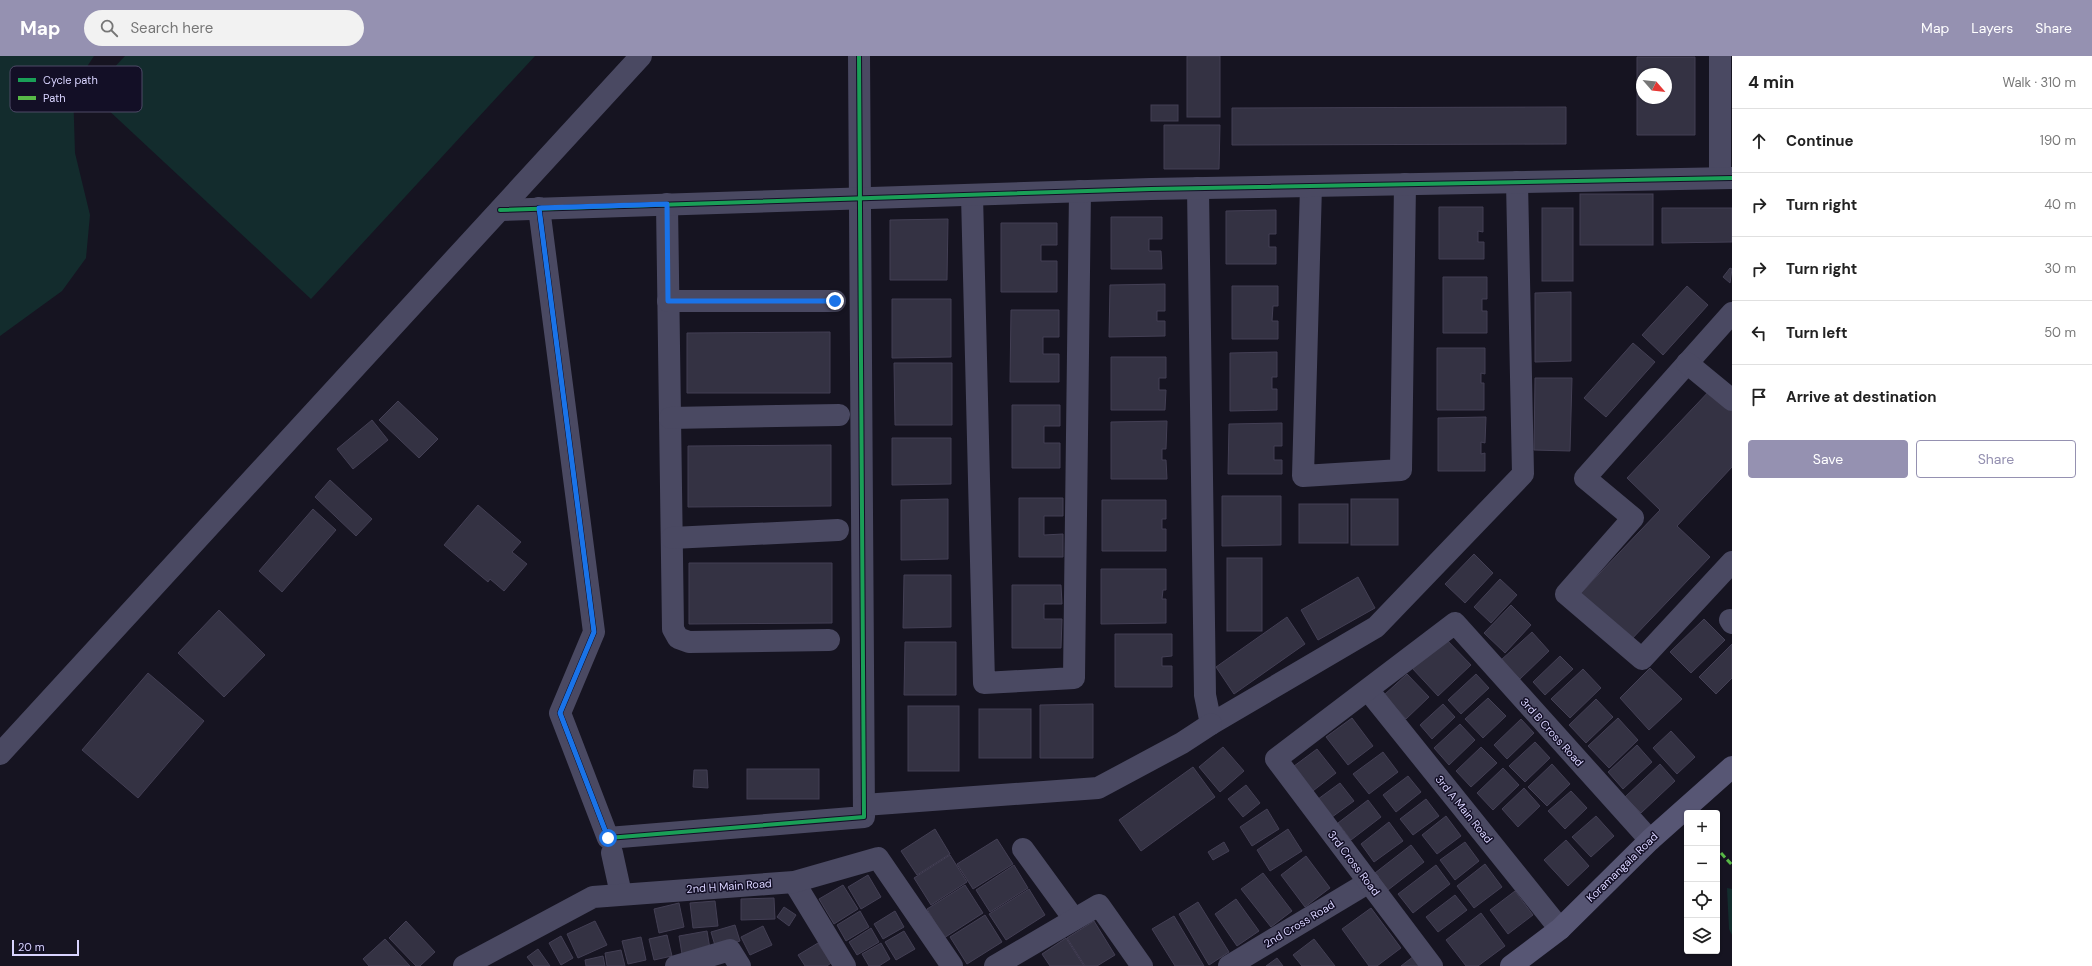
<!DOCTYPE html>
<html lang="en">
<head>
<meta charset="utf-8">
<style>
	:root { --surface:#fff; --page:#f2f2f2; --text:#222; --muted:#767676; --line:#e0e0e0; --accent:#9591b1 }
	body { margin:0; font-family:"DM Sans",sans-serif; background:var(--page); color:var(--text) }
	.controls { position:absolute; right:12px; bottom:12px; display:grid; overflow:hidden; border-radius:4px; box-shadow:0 1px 3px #0004 }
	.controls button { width:36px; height:36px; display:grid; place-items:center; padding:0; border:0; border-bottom:1px solid var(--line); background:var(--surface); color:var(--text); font:20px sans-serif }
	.compass { position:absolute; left:1636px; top:12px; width:36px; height:36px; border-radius:50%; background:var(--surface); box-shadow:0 1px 3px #0004; rotate:118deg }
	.scale { position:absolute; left:12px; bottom:10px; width:67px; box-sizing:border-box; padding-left:4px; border:2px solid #d9d4ff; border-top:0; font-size:11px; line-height:14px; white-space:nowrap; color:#d9d4ff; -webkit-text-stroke:3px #130f26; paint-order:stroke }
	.stop { position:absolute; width:12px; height:12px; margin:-9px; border:3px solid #1a73e8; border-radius:50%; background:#fff }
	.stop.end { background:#1a73e8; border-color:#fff; box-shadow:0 1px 4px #0008 }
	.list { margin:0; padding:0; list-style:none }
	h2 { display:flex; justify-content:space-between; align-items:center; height:52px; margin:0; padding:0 16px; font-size:17px }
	h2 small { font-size:13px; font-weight:400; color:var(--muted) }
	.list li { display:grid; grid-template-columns:26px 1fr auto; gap:12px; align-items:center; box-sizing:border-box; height:64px; padding:0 16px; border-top:1px solid var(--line) }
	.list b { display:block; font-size:15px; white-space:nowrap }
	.list em { font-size:13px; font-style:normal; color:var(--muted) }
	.actions { display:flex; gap:8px; padding:12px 16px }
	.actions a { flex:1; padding:9px 0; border:1px solid var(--accent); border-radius:4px; text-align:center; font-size:14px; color:var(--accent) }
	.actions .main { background:var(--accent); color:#fff }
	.icon { flex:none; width:22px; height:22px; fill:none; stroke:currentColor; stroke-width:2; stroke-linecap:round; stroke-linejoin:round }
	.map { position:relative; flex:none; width:1732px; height:910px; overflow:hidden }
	header { display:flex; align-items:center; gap:24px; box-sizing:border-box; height:56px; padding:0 20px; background:var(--accent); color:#fff }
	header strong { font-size:19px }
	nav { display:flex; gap:22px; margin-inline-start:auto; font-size:14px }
	.search { width:280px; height:36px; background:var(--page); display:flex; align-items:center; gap:10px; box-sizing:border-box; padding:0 14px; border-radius:22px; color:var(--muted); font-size:15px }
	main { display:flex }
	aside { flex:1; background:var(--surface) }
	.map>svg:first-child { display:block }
	.green { fill:#132c2d }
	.building { fill:#343243; stroke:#433f54; fill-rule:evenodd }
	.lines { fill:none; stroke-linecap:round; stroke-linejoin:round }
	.street { stroke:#4a4962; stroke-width:22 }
	.secondary { stroke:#575674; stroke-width:22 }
	.quiet { stroke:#58b947; stroke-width:3; stroke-dasharray:6 3; stroke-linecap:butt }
	.cycleway-casing { stroke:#130f26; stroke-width:6 }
	.cycleway { stroke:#1a9f57; stroke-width:4 }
	.route { stroke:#1a73e8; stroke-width:5 }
	.labels { text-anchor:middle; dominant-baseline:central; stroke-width:3; stroke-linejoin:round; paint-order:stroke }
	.street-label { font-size:11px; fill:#d9d4ff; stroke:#130f26 }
	.key { fill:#130f26; stroke:#4e4a67; stroke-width:1 }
	.key-label { font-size:11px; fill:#d9d4ff }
</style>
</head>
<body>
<header>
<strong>Map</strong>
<div class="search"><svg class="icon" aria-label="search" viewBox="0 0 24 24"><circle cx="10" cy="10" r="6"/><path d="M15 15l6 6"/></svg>Search here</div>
<nav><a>Map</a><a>Layers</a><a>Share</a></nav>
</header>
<main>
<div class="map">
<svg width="1732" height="910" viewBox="0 0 1732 910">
	<rect width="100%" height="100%" fill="#161421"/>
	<g class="green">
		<path d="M0,0h94l-21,32 2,65 15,62 -4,43 -24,33 -62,45z"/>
		<path d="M125,0h410l-224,243 -221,-206z"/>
		<path d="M1727,832l5,1v46l-3,-6z"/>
	</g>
	<g class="building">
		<rect x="1187" y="0" width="33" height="61"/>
		<path d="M1637,1h58v78h-58zM1642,18h24v24h-24z"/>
		<rect x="1151" y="49" width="27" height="16"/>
		<path d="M1566,51v37l-334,1v-37z"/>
		<path d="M1164,69h56l-1,44h-55z"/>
		<rect x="1580" y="138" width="73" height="51"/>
		<path d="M1439,151h44v25l-5,-1v11h6v17h-45z"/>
		<rect x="1542" y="152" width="31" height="73"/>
		<path d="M1662,152h70v34l-70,1z"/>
		<path d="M1276,154v24h-7v13h7v17h-50v-53z"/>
		<path d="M1111,161h51v22h-13v12h12l1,18h-51z"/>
		<path d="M948,163l-1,61h-57v-60z"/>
		<path d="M1001,167h56v22h-16v16h16v31h-56z"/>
		<path d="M1730,212l2,1 -2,14 -7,-6z"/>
		<path d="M1443,221h44v22h-5v12h5v22h-44z"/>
		<path d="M1165,228v27h-8v10h8v15l-56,1 1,-52z"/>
		<path d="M1232,230h46v20h-5l-1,15h6v18h-46z"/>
		<path d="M1687,230l21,19 -45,50 -21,-20z"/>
		<path d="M1571,236v69l-36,1v-69z"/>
		<path d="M892,243h59v58l-59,1z"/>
		<path d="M1011,254h48v27h-16v17h16v28h-49z"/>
		<path d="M830,276v61h-143v-60z"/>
		<path d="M1633,287l22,19 -49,55 -22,-19z"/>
		<path d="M1437,292h48v26l-4,-1v10h3v27h-47z"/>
		<path d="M1277,296v25h-5v12h5v21l-47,1v-58z"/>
		<path d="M1111,301h55v21h-7v12h7l-1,20h-54z"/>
		<path d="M894,307h58v62h-57z"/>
		<path d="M1535,322h37l-2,73 -36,-1z"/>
		<path d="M1712,332l20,19v60l-55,59 33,31 -82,86 -50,-47 82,-86 -33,-32z"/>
		<path d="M398,345l40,38 -19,19 -40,-38z"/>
		<path d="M1012,349h48v21h-16v17h16v25h-48z"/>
		<path d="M1486,361l-1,26 -4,-1v12l4,-1v18h-47v-53z"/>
		<path d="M372,364l16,20 -35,29 -16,-20z"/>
		<path d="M1167,365l-1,28h-4v11h4l1,19h-56v-57z"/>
		<path d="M1282,367v23h-8v14h8v14h-54l1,-50z"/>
		<path d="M892,382h59v46l-59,1z"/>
		<path d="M831,389v61l-143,1v-61z"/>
		<path d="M330,424l42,39 -16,17 -41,-39z"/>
		<path d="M1222,440h59v49l-59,1z"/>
		<path d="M1019,442h44v18h-19v19l19,-1v23h-44z"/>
		<path d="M948,443v60l-47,1v-60z"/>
		<rect x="1351" y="443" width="47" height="46"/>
		<path d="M1102,444h64v19h-4v10h4v22h-64z"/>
		<rect x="1299" y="448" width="49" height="39"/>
		<path d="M478,449l43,37 -9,10 15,12 -23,27 -14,-12 -2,3 -44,-37z"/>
		<path d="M313,453l23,21 -54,62 -23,-21z"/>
		<path d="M1474,498l19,19 -28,30 -20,-19z"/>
		<rect x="1227" y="502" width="35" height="73"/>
		<path d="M689,507h143v60l-143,1z"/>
		<path d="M1101,513h65v21h-3l-1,9h4v24l-65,1z"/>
		<path d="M904,519h47v52l-48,1z"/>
		<path d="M1358,521l17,31 -57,32 -17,-30z"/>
		<path d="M1500,523l17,16 -26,28 -17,-16z"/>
		<path d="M1012,529h49l1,19h-18v15h18l-1,29h-49z"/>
		<path d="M1511,549l20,20 -26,28 -21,-20z"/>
		<path d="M219,554l46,45 -41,42 -46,-44z"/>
		<path d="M1287,561l18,27 -71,50 -18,-27z"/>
		<path d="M1704,563l21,21 -34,33 -21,-21z"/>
		<path d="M1532,576l17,19 -29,28 -19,-19z"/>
		<path d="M1115,578h57v22l-10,1v9h10v21h-57z"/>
		<path d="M1444,581l27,28 -33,31 -26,-28z"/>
		<path d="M905,586h51v53h-52z"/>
		<path d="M1732,588v34l-16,16 -17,-17z"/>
		<path d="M1560,600l13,13 -28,26 -12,-13z"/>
		<path d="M1650,612l32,31 -33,31 -29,-32z"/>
		<path d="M1583,613l18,19 -31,30 -19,-19z"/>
		<path d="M148,617l56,48 -66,77 -56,-48z"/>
		<path d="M1407,618l22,23 -23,22 -22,-24z"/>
		<path d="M1476,618l13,14 -28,26 -13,-14z"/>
		<path d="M1488,642l18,18 -23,22 -18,-19z"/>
		<path d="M1596,643l17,18 -27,26 -17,-18z"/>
		<path d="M1093,648v54h-53v-53z"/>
		<path d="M1443,648l12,13 -23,22 -12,-14z"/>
		<rect x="908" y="650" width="51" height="65"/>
		<rect x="979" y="653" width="52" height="49"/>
		<path d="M1352,662l21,28 -25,19 -22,-28z"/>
		<path d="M1618,662l20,22 -29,28 -21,-22z"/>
		<path d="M1521,663l13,14 -27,26 -13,-14z"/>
		<path d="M1460,668l15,16 -26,25 -15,-17z"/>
		<path d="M1671,675l24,26 -18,17 -24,-26z"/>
		<path d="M1535,686l15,16 -25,24 -16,-16z"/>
		<path d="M1637,689l15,17 -29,27 -15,-17z"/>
		<path d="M1223,691l21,24 -24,21 -21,-25z"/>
		<path d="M1481,691l16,16 -26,24 -15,-16z"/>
		<path d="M1317,693l19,24 -27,21 -19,-25z"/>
		<path d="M1383,696l15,20 -29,22 -16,-20z"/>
		<path d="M1552,708l18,20 -23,22 -19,-19z"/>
		<path d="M1660,708l15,17 -34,32 -16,-16z"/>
		<path d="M1193,711l22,30 -74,54 -22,-31z"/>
		<path d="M1503,712l16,17 -26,25 -16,-17z"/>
		<rect x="747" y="713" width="72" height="30"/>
		<path d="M694,714h13l1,18 -15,-1z"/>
		<path d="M1408,720l13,16 -25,20 -13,-17z"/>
		<path d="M1340,727l14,18 -26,19 -14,-18z"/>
		<path d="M1246,729l14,18 -17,14 -15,-18z"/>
		<path d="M1524,732l16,18 -22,21 -16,-18z"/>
		<path d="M1571,735l16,17 -22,21 -17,-18z"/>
		<path d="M1426,743l13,17 -26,19 -13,-16z"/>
		<path d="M1368,744l13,17 -30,23 -13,-17z"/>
		<path d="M1267,753l12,20 -27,17 -12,-19z"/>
		<path d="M1446,760l15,20 -24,18 -15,-19z"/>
		<path d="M1596,760l18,20 -23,21 -19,-20z"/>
		<path d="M1389,766l14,19 -29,21 -13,-18z"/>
		<path d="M935,773l15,25 -33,21 -16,-24z"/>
		<path d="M1288,773l14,22 -32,20 -13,-21z"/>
		<path d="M997,783l16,25 -40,25 -16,-25z"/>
		<path d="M1566,784l23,26 -21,20 -24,-26z"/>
		<path d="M1224,786l5,9 -16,9 -5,-8z"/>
		<path d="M1465,786l14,19 -24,19 -15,-20z"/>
		<path d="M1411,789l13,17 -36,28 -13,-17z"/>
		<path d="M950,799l17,27 -36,23 -17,-27z"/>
		<path d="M1306,800l24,32 -25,19 -24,-32z"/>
		<path d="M1485,808l17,23 -28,21 -17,-22z"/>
		<path d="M1014,809l14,23 -38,24 -14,-22z"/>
		<path d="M1436,809l14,19 -37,29 -15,-19z"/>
		<path d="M1263,817l29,38 -21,16 -30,-38z"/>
		<path d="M868,819l13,22 -20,12 -13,-22z"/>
		<path d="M843,829l15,24 -24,15 -15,-25z"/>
		<path d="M965,829l18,28 -39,25 -17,-29z"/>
		<path d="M1029,833l16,26 -39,25 -17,-26z"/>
		<path d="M1515,835l18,24 -25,19 -18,-24z"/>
		<path d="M1455,839l12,15 -29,22 -12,-15z"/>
		<path d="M774,842l1,21 -34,1v-21z"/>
		<path d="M1236,843l23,32 -22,15 -22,-32z"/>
		<path d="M715,845l3,25 -25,2 -3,-25z"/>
		<path d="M1198,846l31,50 -20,13 -30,-51z"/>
		<path d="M679,847l5,24 -25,6 -5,-24z"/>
		<path d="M784,851l12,8 -7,11 -12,-9z"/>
		<path d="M1371,852l30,40 -24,18h-8l-27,-37z"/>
		<path d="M860,855l9,16 -23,14 -9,-16z"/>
		<path d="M895,855l9,16 -21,12 -9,-15z"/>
		<path d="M1481,857l24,33 -27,20h-12l-20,-26z"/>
		<path d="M985,859l17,27 -35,22 -17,-27z"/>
		<path d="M1174,860l30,50h-29l-23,-37z"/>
		<path d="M406,865l29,31 -15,14h-4l-27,-28z"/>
		<path d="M595,865l12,24 -29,13 -11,-24z"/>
		<path d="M1094,865l21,34 -18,11h-12l-18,-28z"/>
		<path d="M735,869l5,16 -24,8 -5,-17z"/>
		<path d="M763,870l9,19 -22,10 -9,-18z"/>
		<path d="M871,872l8,14 -22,13 -8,-13z"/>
		<path d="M707,875l3,18 -28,5 -3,-18z"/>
		<path d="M904,875l11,18 -19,11 -11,-18z"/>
		<path d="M667,879l5,21 -18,4 -5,-21z"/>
		<path d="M561,880l12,22 -12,7 -12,-22z"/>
		<path d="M641,881l5,23 -18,4 -6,-23z"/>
		<path d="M1066,882l18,28h-34l-8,-12z"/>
		<path d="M385,883l25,27h-41l-6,-7z"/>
		<path d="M1314,883l21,27h-33l-9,-11z"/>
		<path d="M818,887l13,20 -4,3h-22l-7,-11z"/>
		<path d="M881,887l9,16 -11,7h-10l-7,-12z"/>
		<path d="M538,893l12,17h-16l-7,-9z"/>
		<path d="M621,894l4,16h-18l-2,-13z"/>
		<path d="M603,900l2,10h-19l-1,-6z"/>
		<path d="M1414,900l8,10h-21z"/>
		<path d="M1277,902l6,8h-17z"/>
	</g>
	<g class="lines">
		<g class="street">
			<path d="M1720,0v122"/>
			<path d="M1311,130l-8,290 98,-6 4,-286"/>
			<path d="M1198,132l7,507 6,29 165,-97 147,-153 -6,-292"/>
			<path d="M972,139l12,488 90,-5 6,-487"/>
			<path d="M667,148l6,425 5,9 11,4 140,-2"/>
			<path d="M539,152l55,424 -34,81 48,125 256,-21 -5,-761"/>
			<path d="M500,154l651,-21 581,-11"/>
			<path d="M668,245h167"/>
			<path d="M1732,257l-147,165 48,40 -67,76 76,65 90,-97"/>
			<path d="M1687,307l45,37"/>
			<path d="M670,362l169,-3"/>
			<path d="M672,482l166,-8"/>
			<path d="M1730,564l2,3"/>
			<path d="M1368,634l192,239"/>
			<path d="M0,698l641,-698"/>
			<path d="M864,749l234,-17 84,-45 29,-19"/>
			<path d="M1023,793l51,70"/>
			<path d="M612,797l9,41"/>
			<path d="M794,826l51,84"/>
			<path d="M464,910l129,-69 201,-15 84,-24 74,108"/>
			<path d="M676,910l54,-16 10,16"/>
			<path d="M995,910l104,-61 43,61"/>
			<path d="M1229,910l140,-84"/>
			<path d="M1432,910l-156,-207 179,-136 195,217"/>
		</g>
		<path class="secondary" d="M1511,910l49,-37 90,-89 82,-73"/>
		<path class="quiet" d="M1721,797l11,12"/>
		<g class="cycleway-casing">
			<g id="cycleway">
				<path d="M539,152l55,424 -34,81 48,125 256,-21 -5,-761"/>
				<path d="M500,154l651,-21 581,-11"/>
			</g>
		</g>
		<use href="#cycleway" class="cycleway"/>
	</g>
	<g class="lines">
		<path class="route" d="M608,782l-48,-125 34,-81 -55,-424 128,-4 1,97h167"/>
	</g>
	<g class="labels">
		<g class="street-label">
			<text transform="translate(1552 676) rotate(48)">3rd B Cross Road</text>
			<text transform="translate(1464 753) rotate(51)">3rd A Main Road</text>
			<text transform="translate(1354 807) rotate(53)">3rd Cross Road</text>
			<text transform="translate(1622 811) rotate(-44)">Koramangala Road</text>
			<text transform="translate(729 830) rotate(-4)">2nd H Main Road</text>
			<text transform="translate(1299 868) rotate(-31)">2nd Cross Road</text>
		</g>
	</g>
	<rect x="10" y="10" width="132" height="46" rx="6" class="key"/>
	<rect x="18" y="22" width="18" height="4" fill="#1a9f57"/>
	<rect x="18" y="40" width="18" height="4" fill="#58b947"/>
	<g class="key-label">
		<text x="43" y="28">Cycle path</text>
		<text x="43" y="46">Path</text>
	</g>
</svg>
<div class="controls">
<button>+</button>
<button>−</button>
<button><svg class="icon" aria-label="locate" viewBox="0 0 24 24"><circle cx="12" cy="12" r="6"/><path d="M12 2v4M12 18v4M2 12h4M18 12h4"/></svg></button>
<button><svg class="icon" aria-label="layers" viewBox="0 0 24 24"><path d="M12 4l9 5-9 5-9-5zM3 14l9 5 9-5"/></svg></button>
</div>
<svg class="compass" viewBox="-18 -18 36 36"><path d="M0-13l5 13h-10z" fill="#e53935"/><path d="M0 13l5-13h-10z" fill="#767676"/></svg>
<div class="scale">20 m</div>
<div class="stop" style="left:608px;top:782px"></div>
<div class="stop end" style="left:835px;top:245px"></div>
</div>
<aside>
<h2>4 min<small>Walk · 310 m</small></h2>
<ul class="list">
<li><svg class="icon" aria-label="ahead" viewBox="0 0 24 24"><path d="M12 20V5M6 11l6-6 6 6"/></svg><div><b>Continue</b></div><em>190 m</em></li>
<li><svg class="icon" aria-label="right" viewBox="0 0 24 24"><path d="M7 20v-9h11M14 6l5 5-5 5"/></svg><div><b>Turn right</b></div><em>40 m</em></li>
<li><svg class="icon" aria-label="right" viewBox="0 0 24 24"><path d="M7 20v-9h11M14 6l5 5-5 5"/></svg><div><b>Turn right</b></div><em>30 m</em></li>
<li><svg class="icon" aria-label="left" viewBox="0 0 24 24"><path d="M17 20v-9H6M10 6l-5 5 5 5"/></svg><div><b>Turn left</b></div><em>50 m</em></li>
<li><svg class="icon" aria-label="arrive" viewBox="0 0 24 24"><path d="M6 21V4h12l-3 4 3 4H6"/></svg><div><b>Arrive at destination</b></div></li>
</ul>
<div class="actions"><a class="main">Save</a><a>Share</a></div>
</aside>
</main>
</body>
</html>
